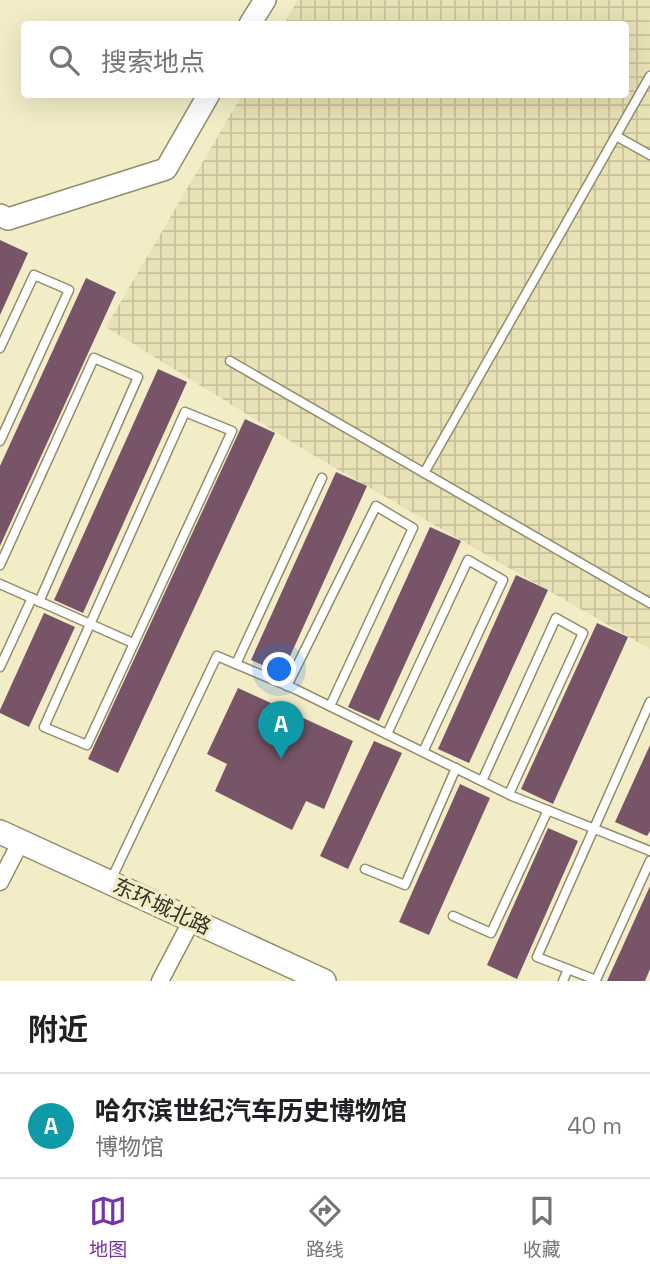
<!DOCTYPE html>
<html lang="zh">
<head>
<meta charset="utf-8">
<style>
	:root { --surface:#fff; --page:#f6f6f6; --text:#202124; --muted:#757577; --line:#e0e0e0; --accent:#7634a9 }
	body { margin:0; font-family:"Space Grotesk","Noto Sans SC",sans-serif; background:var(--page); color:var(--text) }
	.you { position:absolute; left:280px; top:670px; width:24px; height:24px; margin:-18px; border:5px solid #fff; border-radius:50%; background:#1a73e8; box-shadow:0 0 0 10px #1a73e833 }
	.badge { display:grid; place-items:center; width:46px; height:46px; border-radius:50%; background:var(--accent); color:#fff; font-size:23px; font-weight:700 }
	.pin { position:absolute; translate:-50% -58px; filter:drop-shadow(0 2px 4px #0008) }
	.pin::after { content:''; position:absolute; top:37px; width:24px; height:21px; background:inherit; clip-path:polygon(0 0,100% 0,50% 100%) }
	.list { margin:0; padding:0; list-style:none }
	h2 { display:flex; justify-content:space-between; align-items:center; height:91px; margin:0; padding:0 28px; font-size:30px }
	h2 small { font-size:23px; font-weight:400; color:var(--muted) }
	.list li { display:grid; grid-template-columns:46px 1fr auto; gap:21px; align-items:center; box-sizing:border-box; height:105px; padding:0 28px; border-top:2px solid var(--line) }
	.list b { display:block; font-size:26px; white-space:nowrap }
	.list p { margin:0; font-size:23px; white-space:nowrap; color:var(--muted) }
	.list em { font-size:23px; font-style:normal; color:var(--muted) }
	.icon { flex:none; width:38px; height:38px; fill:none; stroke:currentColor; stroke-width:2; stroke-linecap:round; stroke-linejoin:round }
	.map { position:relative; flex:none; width:650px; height:981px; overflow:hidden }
	.search { position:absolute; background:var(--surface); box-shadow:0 7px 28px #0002; left:21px; right:21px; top:21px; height:77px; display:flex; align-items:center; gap:18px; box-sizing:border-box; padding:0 24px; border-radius:7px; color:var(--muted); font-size:26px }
	.sheet { height:196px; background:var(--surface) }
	nav { display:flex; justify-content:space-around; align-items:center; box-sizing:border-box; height:98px; border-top:2px solid var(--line); background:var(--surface); font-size:19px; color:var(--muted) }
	nav a { display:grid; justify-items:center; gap:4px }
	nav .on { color:var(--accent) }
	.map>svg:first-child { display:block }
	.industrial { fill:url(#industrial-grid) }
	.building { fill:#775467 }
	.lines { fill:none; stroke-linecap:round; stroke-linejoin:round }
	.service-casing { stroke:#918c6a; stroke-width:11 }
	.minor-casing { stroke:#918c6a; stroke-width:19 }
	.tertiary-casing { stroke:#918c6a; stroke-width:24 }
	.secondary-casing { stroke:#918c6a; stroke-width:26 }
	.service { stroke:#fff; stroke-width:8 }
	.minor { stroke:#fff; stroke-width:16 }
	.tertiary { stroke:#fff; stroke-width:21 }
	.secondary { stroke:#fff; stroke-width:23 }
	.labels { text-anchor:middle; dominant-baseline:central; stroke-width:7; stroke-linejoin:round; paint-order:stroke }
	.street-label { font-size:21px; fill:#353325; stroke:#f2ecc7 }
</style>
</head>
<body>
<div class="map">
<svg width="650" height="981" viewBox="0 0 650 981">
	<defs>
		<pattern id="industrial-grid" width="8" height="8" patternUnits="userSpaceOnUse" patternTransform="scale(1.75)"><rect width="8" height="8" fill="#e8e1b5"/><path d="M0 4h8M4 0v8" fill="none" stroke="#c8c29c"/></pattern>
	</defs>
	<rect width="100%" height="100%" fill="#f2ecc7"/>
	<path class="industrial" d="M298,0h352v649l-332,-191 -212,-131 136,-232 384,-1v-70h-342z"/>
	<g class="building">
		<path d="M0,240l28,13 -28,62z"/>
		<path d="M86,278l30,14 -116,254v-80z"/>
		<path d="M158,369l29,13 -104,231 -29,-13z"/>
		<path d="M245,419l30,14 -157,340 -30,-14z"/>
		<path d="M336,472l31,14 -85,188 -31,-14z"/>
		<path d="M430,527l31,14 -82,180 -31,-14z"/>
		<path d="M516,575l32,15 -79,173 -31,-14z"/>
		<path d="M44,613l31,14 -46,100 -29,-14v-3z"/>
		<path d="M597,623l31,14 -75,167 -32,-15z"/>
		<path d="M238,688l115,53 -29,68 -18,-8 -14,29 -77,-39 12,-27 -20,-10z"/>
		<path d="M374,741l28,12 -54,116 -28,-13z"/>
		<path d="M650,745v86l-3,5 -32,-14z"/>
		<path d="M460,784l30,14 -61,137 -30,-13z"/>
		<path d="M548,828l30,13 -61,138 -30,-14z"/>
		<path d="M650,886v83l-5,12h-38z"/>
	</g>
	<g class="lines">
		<g class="service-casing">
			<g id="service">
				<path d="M616,136l34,19"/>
				<path d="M0,348l34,-73 35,15 -69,151"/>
				<path d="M230,361l420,242"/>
				<path d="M185,412l47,19 -145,314 -43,-18z"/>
				<path d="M424,473l226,-397"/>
				<path d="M0,565l94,-207 44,19 -99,225"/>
				<path d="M0,584l133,59"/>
				<path d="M236,664l86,-186"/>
				<path d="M0,667l32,-69"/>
				<path d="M287,686l89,-180 37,22 -83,178"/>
				<path d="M650,702l-113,255 59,23 54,-119"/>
				<path d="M387,734l81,-174 35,20 -80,172"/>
				<path d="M482,781l74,-163 27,15 -74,161"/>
				<path d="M365,869l40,16 51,-117"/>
				<path d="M110,882l107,-226 78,33 217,107 138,55"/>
				<path d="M453,916l38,17 57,-123"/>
				<path d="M563,981l5,-12"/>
			</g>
		</g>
		<g class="minor-casing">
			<g id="minor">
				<path d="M0,882l21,-41"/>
				<path d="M160,981l32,-61"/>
			</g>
		</g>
		<g class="tertiary-casing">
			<g id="tertiary">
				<path d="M250,24l15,-24"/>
				<path d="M0,215l8,4 158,-50 43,-75"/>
			</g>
		</g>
		<g class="secondary-casing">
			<path id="secondary" d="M0,832l324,149"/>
		</g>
		<use href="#service" class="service"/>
		<use href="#minor" class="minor"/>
		<use href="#tertiary" class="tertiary"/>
		<use href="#secondary" class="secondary"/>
	</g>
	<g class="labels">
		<g class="street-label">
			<text transform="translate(162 906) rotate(25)">东环城北路</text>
		</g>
	</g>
</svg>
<div class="you"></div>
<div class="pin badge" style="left:281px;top:759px;background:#0f9aa8">A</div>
<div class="search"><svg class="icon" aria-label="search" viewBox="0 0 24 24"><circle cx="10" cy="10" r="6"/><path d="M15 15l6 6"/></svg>搜索地点</div>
</div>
<section class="sheet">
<h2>附近<small></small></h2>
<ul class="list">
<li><span class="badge" style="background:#0f9aa8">A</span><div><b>哈尔滨世纪汽车历史博物馆</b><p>博物馆</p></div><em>40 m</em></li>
</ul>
</section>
<nav>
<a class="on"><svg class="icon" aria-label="map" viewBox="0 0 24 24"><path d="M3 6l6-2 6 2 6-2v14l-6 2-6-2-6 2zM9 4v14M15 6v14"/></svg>地图</a>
<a><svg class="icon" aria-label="directions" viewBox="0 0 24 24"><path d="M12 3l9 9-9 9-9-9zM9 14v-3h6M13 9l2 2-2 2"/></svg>路线</a>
<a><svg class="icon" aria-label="saved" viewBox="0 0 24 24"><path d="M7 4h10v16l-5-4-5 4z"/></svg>收藏</a>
</nav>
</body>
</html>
